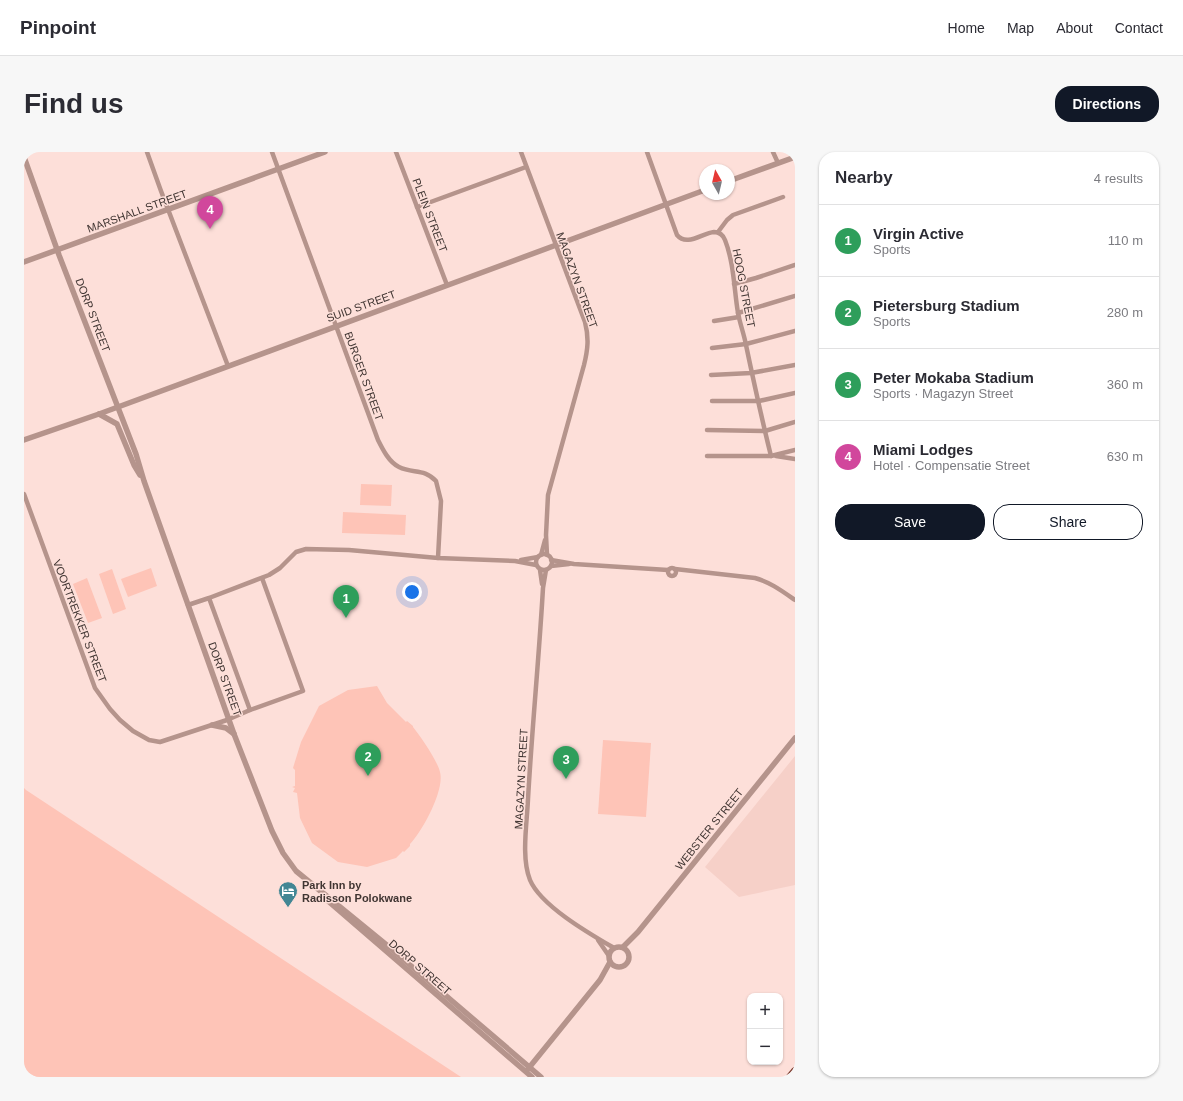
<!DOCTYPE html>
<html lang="en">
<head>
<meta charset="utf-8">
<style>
	:root { --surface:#fff; --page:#f7f7f7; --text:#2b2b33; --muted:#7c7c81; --line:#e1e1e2; --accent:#111827 }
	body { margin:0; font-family:Arial,sans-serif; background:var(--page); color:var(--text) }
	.controls { position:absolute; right:12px; bottom:12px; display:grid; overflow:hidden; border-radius:8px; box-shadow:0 1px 3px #0004 }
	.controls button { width:36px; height:36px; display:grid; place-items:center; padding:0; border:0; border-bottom:1px solid var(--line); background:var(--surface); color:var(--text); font:20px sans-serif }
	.compass { position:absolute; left:675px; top:12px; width:36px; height:36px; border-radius:50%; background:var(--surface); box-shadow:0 1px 3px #0004; rotate:352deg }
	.you { position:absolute; left:388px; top:440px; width:14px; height:14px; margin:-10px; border:3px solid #fff; border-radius:50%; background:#1a73e8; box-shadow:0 0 0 6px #1a73e833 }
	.badge { display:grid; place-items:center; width:26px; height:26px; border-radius:50%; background:var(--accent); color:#fff; font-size:13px; font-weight:700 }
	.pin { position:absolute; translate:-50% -33px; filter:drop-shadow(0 1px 2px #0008) }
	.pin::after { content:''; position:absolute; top:21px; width:14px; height:12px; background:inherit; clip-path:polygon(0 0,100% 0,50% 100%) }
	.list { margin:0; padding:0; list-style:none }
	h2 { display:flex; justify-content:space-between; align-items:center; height:52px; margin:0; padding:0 16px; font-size:17px }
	h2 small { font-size:13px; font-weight:400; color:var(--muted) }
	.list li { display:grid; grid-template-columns:26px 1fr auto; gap:12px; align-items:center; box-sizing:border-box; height:72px; padding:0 16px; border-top:1px solid var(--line) }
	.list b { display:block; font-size:15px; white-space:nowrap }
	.list p { margin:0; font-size:13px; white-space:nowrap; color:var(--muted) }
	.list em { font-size:13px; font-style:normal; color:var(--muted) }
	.actions { display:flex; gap:8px; padding:12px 16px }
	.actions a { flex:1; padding:9px 0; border:1px solid var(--accent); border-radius:16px; text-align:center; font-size:14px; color:var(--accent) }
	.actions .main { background:var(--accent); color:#fff }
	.map { position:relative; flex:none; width:771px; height:925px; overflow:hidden; border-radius:16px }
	header { display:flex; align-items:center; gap:24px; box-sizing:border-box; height:56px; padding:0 20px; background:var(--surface); border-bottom:1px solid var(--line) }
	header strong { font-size:19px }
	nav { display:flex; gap:22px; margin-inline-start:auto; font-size:14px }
	.intro { display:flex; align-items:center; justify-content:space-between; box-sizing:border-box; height:96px; padding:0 24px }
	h1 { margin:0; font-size:28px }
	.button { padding:10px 18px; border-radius:16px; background:var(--accent); color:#fff; font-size:14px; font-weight:700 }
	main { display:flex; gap:24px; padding:0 24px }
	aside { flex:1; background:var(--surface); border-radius:16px; box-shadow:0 1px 3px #0004 }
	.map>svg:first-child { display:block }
	.built { fill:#f6d0c8 }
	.green { fill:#fec4b7 }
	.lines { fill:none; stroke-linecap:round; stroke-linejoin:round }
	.minor { stroke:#b5948c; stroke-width:4.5 }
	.tertiary { stroke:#b5948c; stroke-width:5.5 }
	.motorway { stroke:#743427; stroke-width:8 }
	.labels { text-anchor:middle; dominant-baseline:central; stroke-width:3; stroke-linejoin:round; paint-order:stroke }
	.street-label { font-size:11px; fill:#403532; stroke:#fddfd9 }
	.poi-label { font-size:11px; font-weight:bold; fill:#403532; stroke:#fddfd9; text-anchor:start }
</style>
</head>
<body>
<header>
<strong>Pinpoint</strong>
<nav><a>Home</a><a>Map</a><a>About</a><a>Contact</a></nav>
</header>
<div class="intro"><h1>Find us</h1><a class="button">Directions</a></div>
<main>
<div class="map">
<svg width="771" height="925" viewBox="0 0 771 925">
	<rect width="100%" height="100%" fill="#fddfd9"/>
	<path class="built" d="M771,604v129l-56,12 -34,-30z"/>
	<g class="green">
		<path d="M337,332l31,1 -1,21 -31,-1z"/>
		<path d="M319,360l63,3 -1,20 -63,-2z"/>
		<path d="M127,416l6,18 -29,11 -7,-18z"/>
		<path d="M88,417l14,40 -13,5 -14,-40z"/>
		<path d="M63,426l15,40 -14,5 -15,-39z"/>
		<path d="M353,534l10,17 19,19 1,-1 6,5v1c8,10 24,33 27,45 5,18 -18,60 -30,72v2l-6,6 -1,-1 -7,7 -29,9 -29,-5 -26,-19 -12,-25 -3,-25 -4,-1 2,-4 -3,-1 3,-1v-16l-2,-2 8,-26 18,-36 29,-16z"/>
		<path d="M579,588l48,3 -5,74 -48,-3z"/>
		<path d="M0,636l2,2 435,287h-437z"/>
	</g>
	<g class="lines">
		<g class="minor">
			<path d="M123,0l14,39 67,175"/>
			<path d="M248,0l106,288c5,10 11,22 21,27 14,7 25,1 37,14l5,20 -3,57"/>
			<path d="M372,0l51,133"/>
			<path d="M497,0l64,170c4,16 3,27 -1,43l-36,130 -2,40 1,20"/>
			<path d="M623,0l30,83c10,12 25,-2 37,-3 5,0 9,3 11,8 9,23 9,49 13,73 2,11 6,21 8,32 8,38 16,75 25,111"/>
			<path d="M749,0l5,11"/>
			<path d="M393,55l109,-40"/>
			<path d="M694,80l9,-12 6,-5 50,-18"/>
			<path d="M710,132l22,-6 39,-13"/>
			<path d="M714,161l57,-17"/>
			<path d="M690,169l25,-4"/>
			<path d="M688,196l34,-4 49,-13"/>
			<path d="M687,223l40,-2 44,-8"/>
			<path d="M688,249h47l36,-8"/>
			<path d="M683,278l58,1 30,-9"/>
			<path d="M683,304h64l24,-6"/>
			<path d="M752,304l19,3"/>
			<path d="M0,342l71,194 15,21 10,11 13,11 16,9 11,2 67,-22 23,-10 53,-19 -41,-113"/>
			<circle cx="520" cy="410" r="8"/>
			<path d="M517,403l4,-15"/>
			<path d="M497,408l17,-3"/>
			<path d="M527,408l23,4 94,6"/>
			<path d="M527,414l18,-2"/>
			<circle cx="648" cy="420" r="4"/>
			<path d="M651,417l80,9c15,4 27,13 40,22"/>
			<path d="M516,418l2,14"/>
			<path d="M522,418l-3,18c-4,70 -11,140 -15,211 -1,24 -7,59 2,81 11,26 60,54 84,68"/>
			<path d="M185,446l41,112"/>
			<path d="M164,453l21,-7 60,-23 11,-7 16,-16 10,-3 43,1 89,8 77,3 21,4"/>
			<path d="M574,788l11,16"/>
		</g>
		<g class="tertiary">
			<path d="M0,5l35,98 77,199 8,27 90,253 38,97 11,22 13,18 93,76 152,130"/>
			<path d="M705,29l66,-24"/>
			<path d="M0,110l301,-110"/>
			<path d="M75,262l18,10 17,41 6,10"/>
			<path d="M0,288l75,-26 606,-224"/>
			<path d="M188,573l14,3 8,6"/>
			<path d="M304,749l204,176"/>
			<circle cx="595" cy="805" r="10"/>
			<path d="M599,795l15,-15 157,-194"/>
			<path d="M504,917l72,-89 10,-18"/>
		</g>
		<path class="motorway" d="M766,925l5,-6"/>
	</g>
	<defs>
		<g id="hotel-pin" transform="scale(1)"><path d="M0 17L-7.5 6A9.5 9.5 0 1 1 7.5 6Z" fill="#428694" stroke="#fddfd9"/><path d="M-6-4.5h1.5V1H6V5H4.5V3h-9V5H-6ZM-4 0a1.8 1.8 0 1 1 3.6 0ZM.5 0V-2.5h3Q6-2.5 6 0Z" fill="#fff"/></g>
	</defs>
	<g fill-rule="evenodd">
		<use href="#hotel-pin" x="264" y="739"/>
	</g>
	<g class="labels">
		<g class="street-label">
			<text transform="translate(113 59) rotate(-20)">MARSHALL STREET</text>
			<text transform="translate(406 63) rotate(69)">PLEIN STREET</text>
			<text transform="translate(553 128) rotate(70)">MAGAZYN STREET</text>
			<text transform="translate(720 136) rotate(79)">HOOG STREET</text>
			<text transform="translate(337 154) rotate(-20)">SUID STREET</text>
			<text transform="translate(69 163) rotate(69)">DORP STREET</text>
			<text transform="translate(340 224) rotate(70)">BURGER STREET</text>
			<text transform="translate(56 469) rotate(69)">VOORTREKKER STREET</text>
			<text transform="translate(201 527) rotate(70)">DORP STREET</text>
			<text transform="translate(497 627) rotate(-87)">MAGAZYN STREET</text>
			<text transform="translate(685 677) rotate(-51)">WEBSTER STREET</text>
			<text transform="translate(396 815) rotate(41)">DORP STREET</text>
		</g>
		<g class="poi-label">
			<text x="278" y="733">Park Inn by<tspan x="278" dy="13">Radisson Polokwane</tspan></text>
		</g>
	</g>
</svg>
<div class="controls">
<button>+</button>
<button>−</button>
</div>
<svg class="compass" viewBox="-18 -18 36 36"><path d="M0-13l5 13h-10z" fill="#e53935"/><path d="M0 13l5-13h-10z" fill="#7c7c81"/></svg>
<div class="you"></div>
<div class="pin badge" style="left:322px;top:466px;background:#2e9e5b">1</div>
<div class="pin badge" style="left:344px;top:624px;background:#2e9e5b">2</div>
<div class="pin badge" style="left:542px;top:627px;background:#2e9e5b">3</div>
<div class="pin badge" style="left:186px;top:77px;background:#d1479c">4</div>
</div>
<aside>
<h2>Nearby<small>4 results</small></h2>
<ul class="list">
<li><span class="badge" style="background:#2e9e5b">1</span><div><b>Virgin Active</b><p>Sports</p></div><em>110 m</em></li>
<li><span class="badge" style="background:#2e9e5b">2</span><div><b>Pietersburg Stadium</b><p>Sports</p></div><em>280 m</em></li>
<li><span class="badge" style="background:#2e9e5b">3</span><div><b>Peter Mokaba Stadium</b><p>Sports · Magazyn Street</p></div><em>360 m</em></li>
<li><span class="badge" style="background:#d1479c">4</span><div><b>Miami Lodges</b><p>Hotel · Compensatie Street</p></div><em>630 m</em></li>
</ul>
<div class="actions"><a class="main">Save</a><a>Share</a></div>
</aside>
</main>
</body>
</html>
